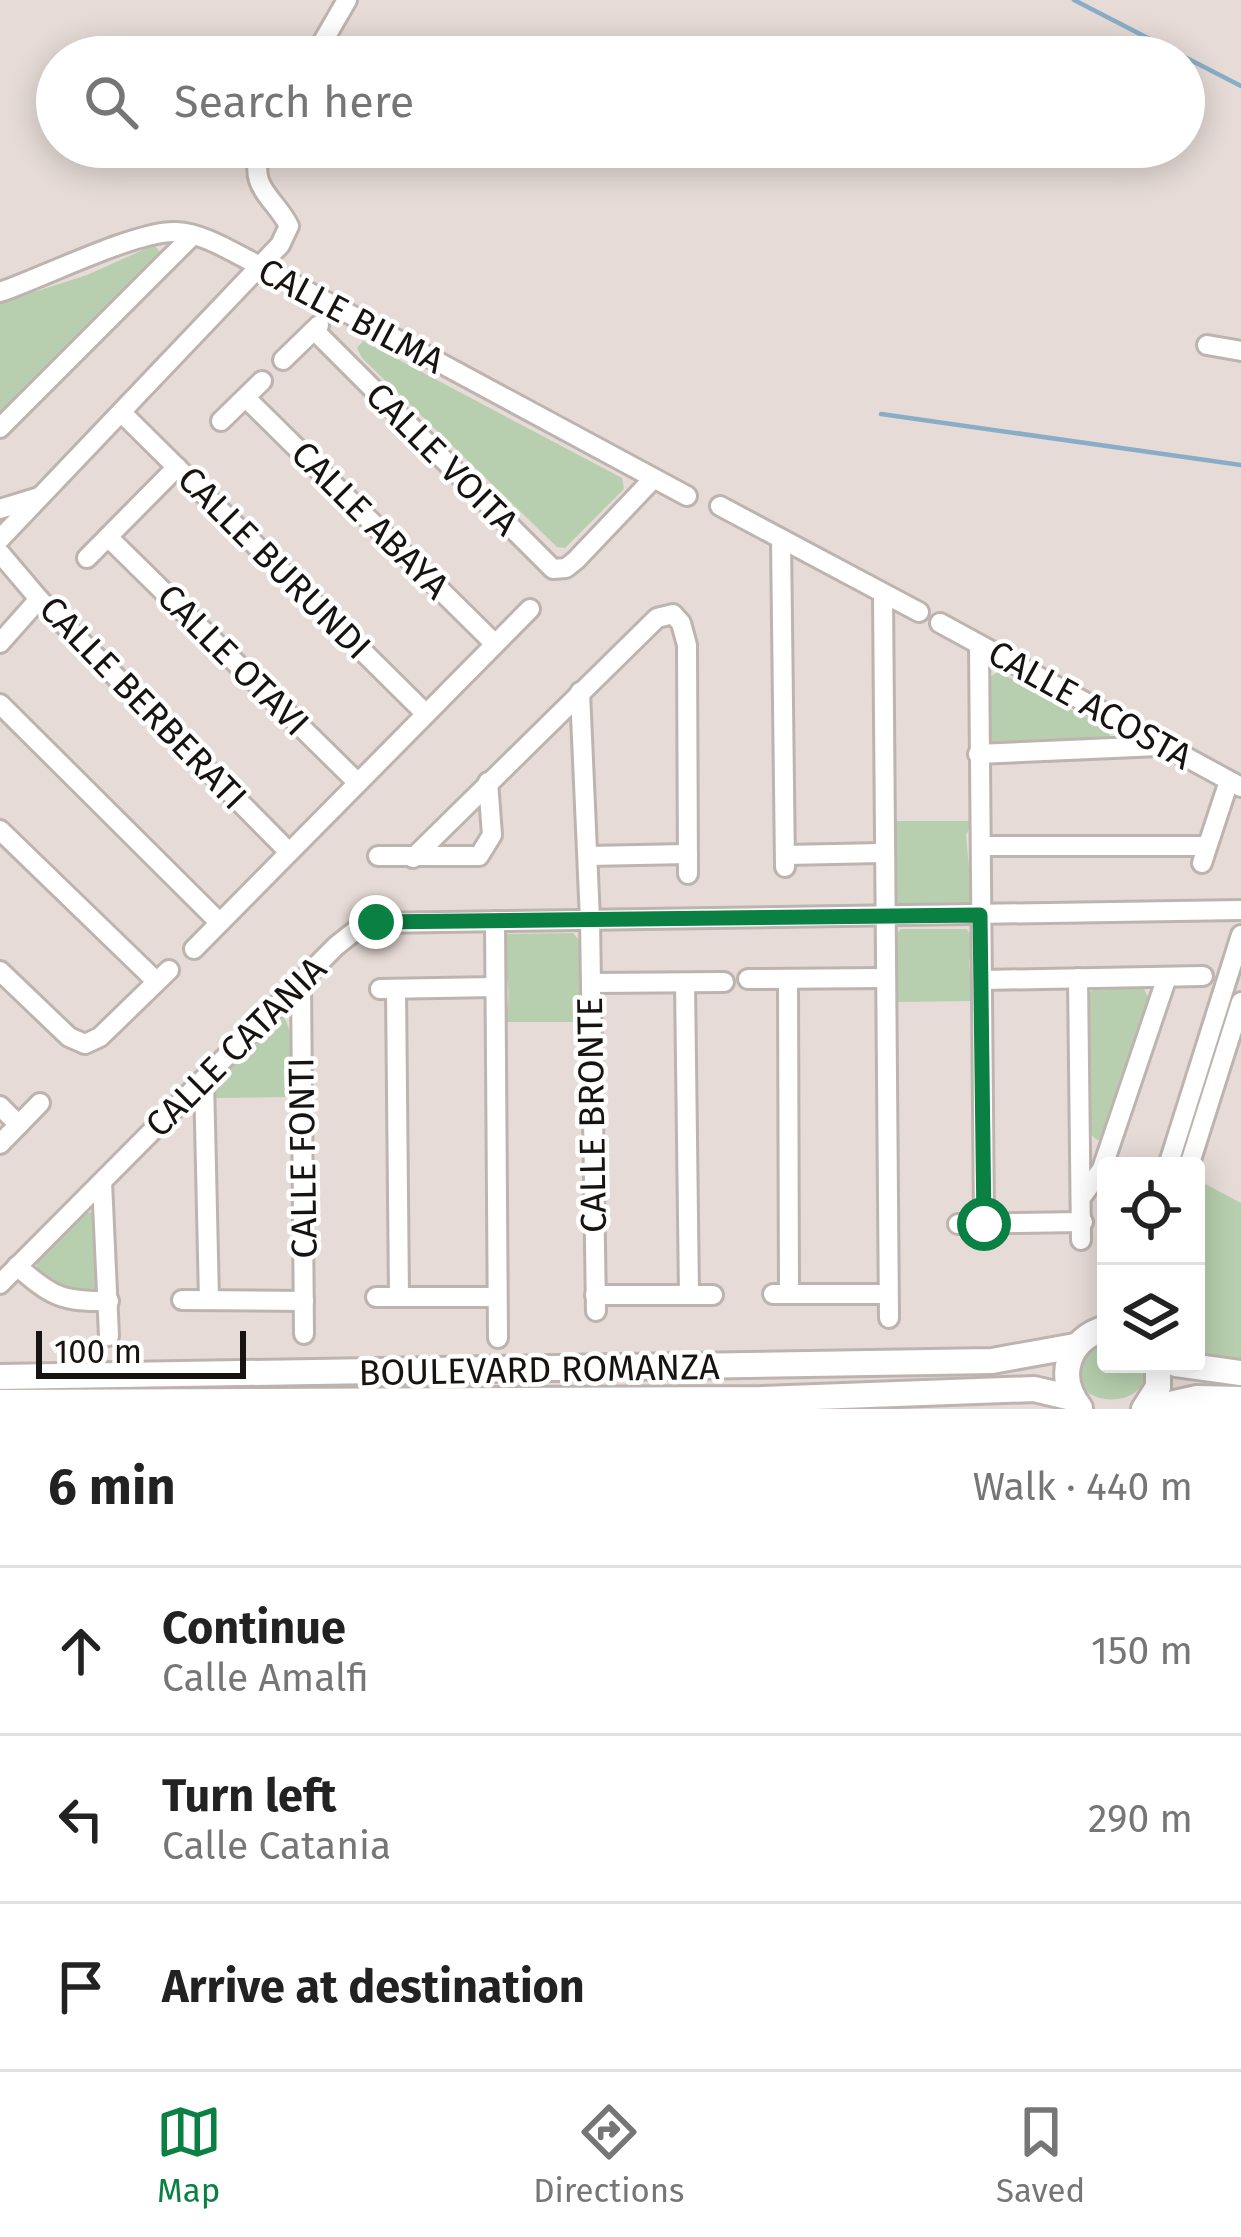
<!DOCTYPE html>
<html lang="en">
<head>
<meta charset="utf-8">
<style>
	:root { --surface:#fff; --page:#f6f6f6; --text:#222; --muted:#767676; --line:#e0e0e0; --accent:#0b8043 }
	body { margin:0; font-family:"Fira Sans",sans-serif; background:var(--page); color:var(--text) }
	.controls { position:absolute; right:36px; bottom:36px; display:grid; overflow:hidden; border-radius:12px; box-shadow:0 6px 30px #0003 }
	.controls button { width:108px; height:108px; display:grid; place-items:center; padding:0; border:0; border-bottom:3px solid var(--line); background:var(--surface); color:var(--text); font:60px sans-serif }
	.scale { position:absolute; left:36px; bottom:30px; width:210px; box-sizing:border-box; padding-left:12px; border:6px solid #171311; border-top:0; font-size:33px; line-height:42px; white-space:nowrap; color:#171311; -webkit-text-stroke:9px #fff; paint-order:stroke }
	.stop { position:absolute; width:36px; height:36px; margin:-27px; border:9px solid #0b8043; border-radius:50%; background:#fff }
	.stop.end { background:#0b8043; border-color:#fff; box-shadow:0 3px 12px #0008 }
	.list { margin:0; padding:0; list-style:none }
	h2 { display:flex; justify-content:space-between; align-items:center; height:156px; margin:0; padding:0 48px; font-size:51px }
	h2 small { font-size:39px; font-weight:400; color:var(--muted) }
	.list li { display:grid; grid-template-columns:78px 1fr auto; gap:36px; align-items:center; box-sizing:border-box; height:168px; padding:0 48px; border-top:3px solid var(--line) }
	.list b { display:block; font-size:45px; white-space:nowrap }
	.list p { margin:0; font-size:39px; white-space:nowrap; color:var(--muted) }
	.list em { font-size:39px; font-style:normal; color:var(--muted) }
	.icon { flex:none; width:66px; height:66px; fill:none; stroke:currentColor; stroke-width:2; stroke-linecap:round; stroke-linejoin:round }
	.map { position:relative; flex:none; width:1241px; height:1409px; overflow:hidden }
	.search { position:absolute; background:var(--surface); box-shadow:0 6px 30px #0003; left:36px; right:36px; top:36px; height:132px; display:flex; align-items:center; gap:30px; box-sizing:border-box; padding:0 42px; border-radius:66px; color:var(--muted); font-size:45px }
	.sheet { height:660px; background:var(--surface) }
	nav { display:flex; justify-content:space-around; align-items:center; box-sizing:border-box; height:168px; border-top:3px solid var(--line); background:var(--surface); font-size:33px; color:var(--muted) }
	nav a { display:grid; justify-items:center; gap:6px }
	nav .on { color:var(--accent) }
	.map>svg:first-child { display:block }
	.green { fill:#b7cfae }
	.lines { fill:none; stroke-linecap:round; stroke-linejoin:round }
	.stream { stroke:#8aadc7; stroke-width:4.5 }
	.minor-casing { stroke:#beb4af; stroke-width:24 }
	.major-casing { stroke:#beb4af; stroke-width:30 }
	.minor { stroke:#fff; stroke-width:18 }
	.major { stroke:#fff; stroke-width:24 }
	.route { stroke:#0b8043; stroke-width:15 }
	.labels { text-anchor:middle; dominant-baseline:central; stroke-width:9; stroke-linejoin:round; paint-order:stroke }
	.street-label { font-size:36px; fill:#171311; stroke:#fff }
</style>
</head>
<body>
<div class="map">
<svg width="1241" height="1409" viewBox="0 0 1241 1409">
	<rect width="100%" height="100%" fill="#e6dbd6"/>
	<g class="green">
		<path d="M154,245l10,11 -164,167v-120l87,-28z"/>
		<path d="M363,341l259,137 2,11 -59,59 -8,-1 -195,-189 -5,-10z"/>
		<path d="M998,672l107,55 5,7 -2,6 -115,6 -7,-6v-61z"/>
		<path d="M892,821h82l-8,14 6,64 -7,6h-68l-5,-4 4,-66z"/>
		<path d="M901,929h66l6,10 -4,23 3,39 -78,1 4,-40 -5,-26z"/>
		<path d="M573,933l11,13 -5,19 2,57h-78c12,-27 1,-53 -2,-80l6,-8z"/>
		<path d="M1093,989h51l6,12 -45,137 -8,2 -8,-7 -3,-136z"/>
		<path d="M283,1016c14,21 9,55 10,81l-80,1 -1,-15 62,-64z"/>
		<path d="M1196,1179l45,24v155l-45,-4z"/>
		<path d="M92,1212l6,4 2,72 -6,8 -34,1 -24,-25 1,-10 45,-48z"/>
		<path d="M1106,1341v23l40,2c4,43 -65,43 -68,9 -1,-19 11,-28 28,-34z"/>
	</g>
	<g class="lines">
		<g class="stream">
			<path d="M1074,0l167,86"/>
			<path d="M881,414l360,51"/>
		</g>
		<g class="minor-casing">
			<g id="minor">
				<path d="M314,57l33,-57"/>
				<path d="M0,292c42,-14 137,-62 176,-60 29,1 61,23 86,35l425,229"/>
				<path d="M314,330l239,239 13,-1 10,-8 77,-81"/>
				<path d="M1207,345l34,6"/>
				<path d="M283,360l36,-35"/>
				<path d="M246,398l248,245"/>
				<path d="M123,414l302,299"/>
				<path d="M221,421l41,-40"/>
				<path d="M0,428l193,-193"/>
				<path d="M720,506l199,106"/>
				<path d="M0,509l39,-12"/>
				<path d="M108,537l249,245"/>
				<path d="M0,539l280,-294 9,-19c-15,-30 -43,-38 -27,-79"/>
				<path d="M781,540l4,327"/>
				<path d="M0,553l39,46 249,252"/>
				<path d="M87,558l90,-91"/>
				<path d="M883,595l6,723"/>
				<path d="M940,623l301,164"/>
				<path d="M0,643l39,-44"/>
				<path d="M979,645l5,579"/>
				<path d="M580,692l10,228 6,391"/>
				<path d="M0,704l219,218"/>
				<path d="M978,754l181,-8"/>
				<path d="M0,830l156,151"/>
				<path d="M981,846h226"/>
				<path d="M785,855l97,-2"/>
				<path d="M378,856h101l13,-21 -4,-53"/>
				<path d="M588,856l100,-2"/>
				<path d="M413,858l244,-240 16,-4 8,9 6,22 1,229"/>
				<path d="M1202,863l27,-82"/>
				<path d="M495,921l3,417"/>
				<path d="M194,949l336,-340"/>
				<path d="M0,971l69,66 16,7 15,-7 69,-67"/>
				<path d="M1078,978l3,262"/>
				<path d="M748,979l136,-1"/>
				<path d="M788,980l1,314"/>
				<path d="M982,980l221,-4"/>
				<path d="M301,981l3,353"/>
				<path d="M591,983l133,-1"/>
				<path d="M685,983l4,312"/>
				<path d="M380,989l115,-2"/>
				<path d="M396,989l3,308"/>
				<path d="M204,1079l5,221"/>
				<path d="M0,1106l19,19"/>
				<path d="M0,1144l40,-41"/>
				<path d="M1168,1166l73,-231"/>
				<path d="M1189,1166l52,-164"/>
				<path d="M102,1182l7,154"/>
				<path d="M1083,1195l19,-26 65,-192"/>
				<path d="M958,1224l125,-2"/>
				<path d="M17,1266c35,31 46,36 92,35"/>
				<path d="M0,1284l336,-338 24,-19 15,-4 866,-13"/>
				<path d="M773,1294h115"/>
				<path d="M595,1295h118"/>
				<path d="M376,1297h121"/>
				<path d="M182,1300l122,1"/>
			</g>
		</g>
		<g class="major-casing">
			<g id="major">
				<path d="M1176,1364l65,9"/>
				<path d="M0,1377l992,-16 83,-15"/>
				<path d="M0,1402l761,-3 273,-10 38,9"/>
				<path d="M1080,1408c-25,-32 -12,-69 26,-80"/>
				<path d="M1144,1409l14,-22v-23"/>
				<path d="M1148,1409l49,-11 44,1"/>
			</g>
		</g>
		<use href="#minor" class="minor"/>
		<use href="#major" class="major"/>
	</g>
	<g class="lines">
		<path class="route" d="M376,922l604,-7 4,309"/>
	</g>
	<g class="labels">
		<g class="street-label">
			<text transform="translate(351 316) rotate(28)">CALLE BILMA</text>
			<text transform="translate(442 459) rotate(45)">CALLE VOITA</text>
			<text transform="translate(370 520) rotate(45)">CALLE ABAYA</text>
			<text transform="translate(274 563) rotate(45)">CALLE BURUNDI</text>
			<text transform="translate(233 660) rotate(45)">CALLE OTAVI</text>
			<text transform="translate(143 703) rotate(46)">CALLE BERBERATI</text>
			<text transform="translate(1090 705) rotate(29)">CALLE ACOSTA</text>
			<text transform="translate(236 1047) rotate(-45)">CALLE CATANIA</text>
			<text transform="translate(592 1115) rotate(-91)">CALLE BRONTE</text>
			<text transform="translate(303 1158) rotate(-91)">CALLE FONTI</text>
			<text transform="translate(539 1370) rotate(-1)">BOULEVARD ROMANZA</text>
		</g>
	</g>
</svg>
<div class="controls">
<button><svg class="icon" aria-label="locate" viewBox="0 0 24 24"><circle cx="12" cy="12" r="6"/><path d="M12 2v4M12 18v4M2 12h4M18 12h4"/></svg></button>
<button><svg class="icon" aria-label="layers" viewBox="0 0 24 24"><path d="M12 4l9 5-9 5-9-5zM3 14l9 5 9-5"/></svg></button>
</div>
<div class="scale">100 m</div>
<div class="stop" style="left:984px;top:1224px"></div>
<div class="stop end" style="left:376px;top:922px"></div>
<div class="search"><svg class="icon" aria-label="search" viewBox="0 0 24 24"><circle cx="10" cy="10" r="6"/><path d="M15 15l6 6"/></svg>Search here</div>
</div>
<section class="sheet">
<h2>6 min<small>Walk · 440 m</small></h2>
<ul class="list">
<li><svg class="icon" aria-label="ahead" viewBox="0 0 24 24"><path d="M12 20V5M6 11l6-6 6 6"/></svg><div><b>Continue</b><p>Calle Amalfi</p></div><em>150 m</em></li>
<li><svg class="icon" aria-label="left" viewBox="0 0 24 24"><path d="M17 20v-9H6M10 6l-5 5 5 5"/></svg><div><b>Turn left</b><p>Calle Catania</p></div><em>290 m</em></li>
<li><svg class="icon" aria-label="arrive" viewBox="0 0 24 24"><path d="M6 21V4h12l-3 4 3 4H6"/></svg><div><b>Arrive at destination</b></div></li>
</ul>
</section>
<nav>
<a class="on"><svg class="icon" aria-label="map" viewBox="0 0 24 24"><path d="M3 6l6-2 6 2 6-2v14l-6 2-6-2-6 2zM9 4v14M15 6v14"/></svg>Map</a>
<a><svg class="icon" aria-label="directions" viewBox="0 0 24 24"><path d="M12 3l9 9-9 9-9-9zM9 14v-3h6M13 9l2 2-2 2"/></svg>Directions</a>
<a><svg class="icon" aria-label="saved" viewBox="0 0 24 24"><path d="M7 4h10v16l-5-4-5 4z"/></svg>Saved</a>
</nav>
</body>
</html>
